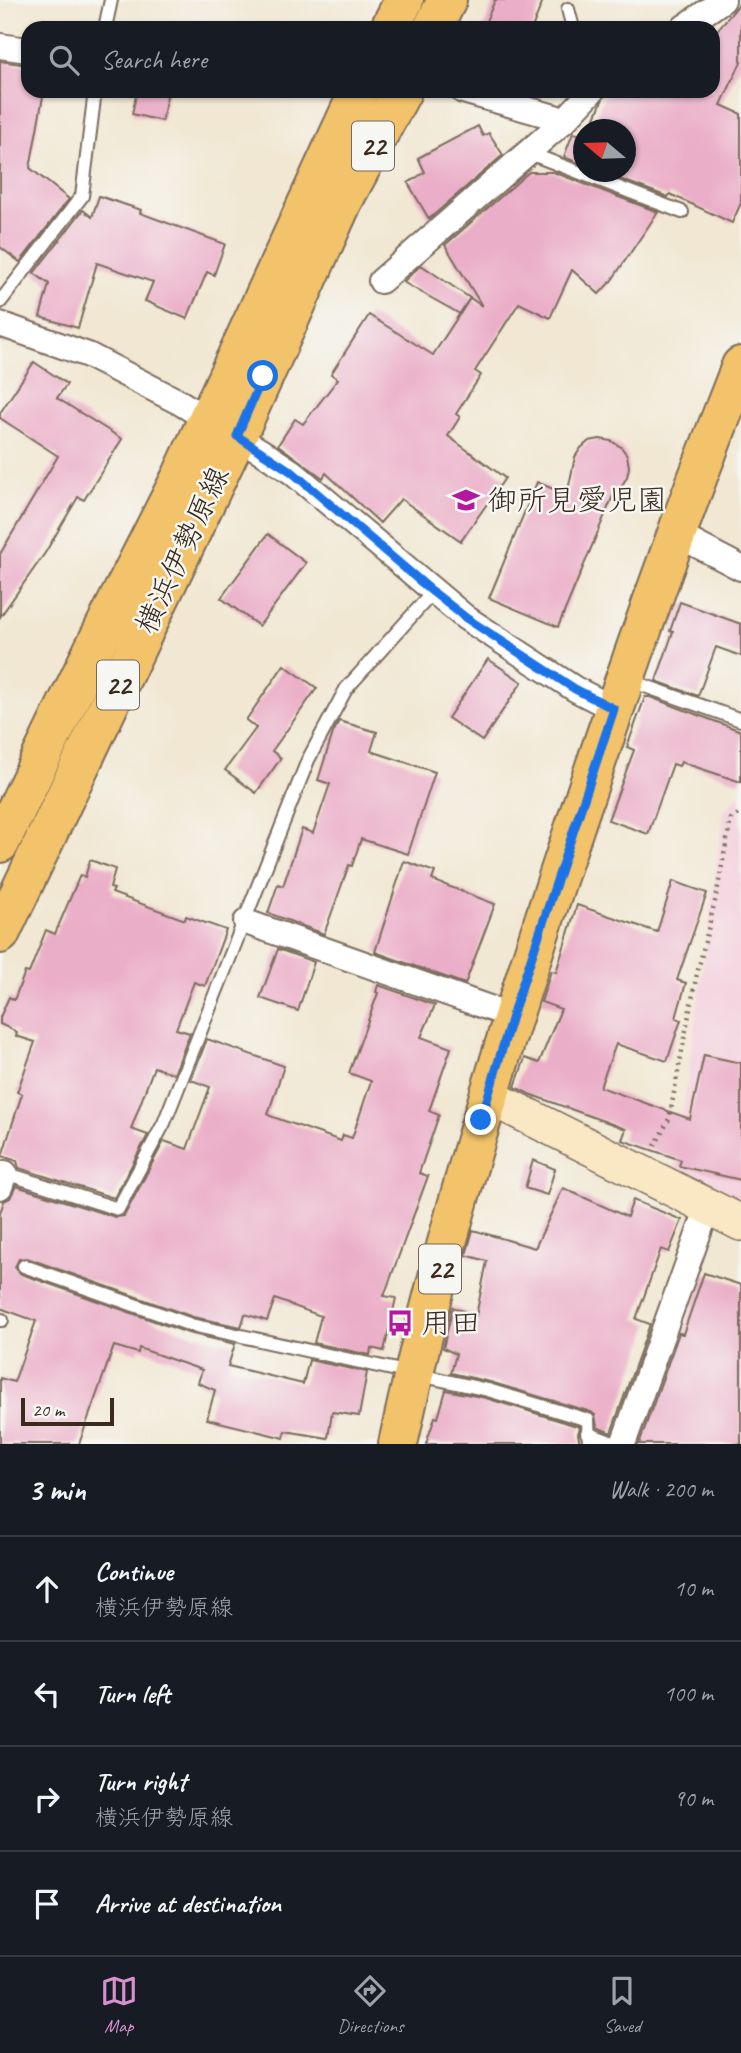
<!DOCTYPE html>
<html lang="en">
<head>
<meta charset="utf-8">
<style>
	:root { --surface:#171b24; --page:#20242c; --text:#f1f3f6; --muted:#9ea1a6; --line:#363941; --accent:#d690ce }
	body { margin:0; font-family:Caveat,"Klee One",sans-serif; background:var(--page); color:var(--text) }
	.compass { position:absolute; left:573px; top:119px; width:63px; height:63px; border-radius:50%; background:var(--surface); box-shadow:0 2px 5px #0004; rotate:289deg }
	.scale { position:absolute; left:21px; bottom:18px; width:93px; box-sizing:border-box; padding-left:7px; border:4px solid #3b2a1e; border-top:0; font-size:19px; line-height:24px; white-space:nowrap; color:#3b2a1e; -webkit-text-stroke:5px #f6f6f2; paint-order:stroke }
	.stop { position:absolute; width:21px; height:21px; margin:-16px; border:5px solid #1a73e8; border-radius:50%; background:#fff }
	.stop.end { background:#1a73e8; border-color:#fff; box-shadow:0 2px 7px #0008 }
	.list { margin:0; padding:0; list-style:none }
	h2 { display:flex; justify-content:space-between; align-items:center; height:91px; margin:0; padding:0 28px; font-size:30px }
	h2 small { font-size:23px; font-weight:400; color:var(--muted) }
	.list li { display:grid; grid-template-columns:46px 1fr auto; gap:21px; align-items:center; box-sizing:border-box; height:105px; padding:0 28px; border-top:2px solid var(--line) }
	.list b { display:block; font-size:26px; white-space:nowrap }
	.list p { margin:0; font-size:23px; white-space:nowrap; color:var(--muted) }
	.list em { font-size:23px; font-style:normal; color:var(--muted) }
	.icon { flex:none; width:38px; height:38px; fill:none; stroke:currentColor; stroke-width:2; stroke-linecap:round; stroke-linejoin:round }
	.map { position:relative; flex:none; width:741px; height:1444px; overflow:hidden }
	.search { position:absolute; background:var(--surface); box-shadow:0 2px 5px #0004; left:21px; right:21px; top:21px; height:77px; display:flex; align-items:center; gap:18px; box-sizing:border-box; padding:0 24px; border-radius:21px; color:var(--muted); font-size:26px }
	.sheet { height:511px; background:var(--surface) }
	nav { display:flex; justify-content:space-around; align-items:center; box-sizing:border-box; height:98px; border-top:2px solid var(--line); background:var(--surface); font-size:19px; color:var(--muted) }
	nav a { display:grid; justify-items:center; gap:4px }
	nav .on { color:var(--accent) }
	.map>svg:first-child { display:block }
	.built { fill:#f4cfdd }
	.building { fill:#ebaec8 }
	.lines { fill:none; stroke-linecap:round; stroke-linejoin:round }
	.lane-casing { stroke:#7b6c5d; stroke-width:16 }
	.street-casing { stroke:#7b6c5d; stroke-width:28 }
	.secondary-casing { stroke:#7b6c5d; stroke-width:38 }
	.primary-casing { stroke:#7b6c5d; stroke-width:42 }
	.path { stroke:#7b6c5d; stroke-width:4.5; stroke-dasharray:2 5; stroke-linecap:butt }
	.lane { stroke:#fff; stroke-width:12 }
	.street { stroke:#fff; stroke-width:24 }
	.secondary { stroke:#fae7c3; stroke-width:35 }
	.primary { stroke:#f2c36a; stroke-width:38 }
	.route { stroke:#1a73e8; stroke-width:9 }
	.labels { text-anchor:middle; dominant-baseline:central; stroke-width:5; stroke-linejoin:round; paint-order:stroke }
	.shield { fill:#f6f6f2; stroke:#73675e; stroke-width:2 }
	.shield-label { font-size:28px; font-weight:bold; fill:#3b2a1e }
	.poi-label { font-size:30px; fill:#3b2a1e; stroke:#f6f6f2; text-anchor:start }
	.street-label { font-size:30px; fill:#3b2a1e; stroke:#f6f6f2 }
</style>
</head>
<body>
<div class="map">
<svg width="741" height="1444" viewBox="0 0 741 1444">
	<rect width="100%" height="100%" fill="#f6f6f2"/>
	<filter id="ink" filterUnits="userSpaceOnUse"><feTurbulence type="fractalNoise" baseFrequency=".0143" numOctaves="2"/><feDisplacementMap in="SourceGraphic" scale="14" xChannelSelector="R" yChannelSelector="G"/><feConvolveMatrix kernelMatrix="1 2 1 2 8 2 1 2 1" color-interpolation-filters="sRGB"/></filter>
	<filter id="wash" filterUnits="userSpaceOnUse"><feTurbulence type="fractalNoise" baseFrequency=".00686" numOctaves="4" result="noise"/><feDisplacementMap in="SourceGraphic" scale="28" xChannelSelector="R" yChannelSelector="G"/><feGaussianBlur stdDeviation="1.57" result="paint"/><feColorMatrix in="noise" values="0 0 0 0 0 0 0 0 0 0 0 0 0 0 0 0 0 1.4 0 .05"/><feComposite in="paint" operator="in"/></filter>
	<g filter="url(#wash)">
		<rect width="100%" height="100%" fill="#f1e7d2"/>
		<path class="built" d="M741,793v410l-67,-26 50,-366z"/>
		<g id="blocks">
			<g class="building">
				<path d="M495,0h48l-11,28h-49z"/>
				<path d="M741,2v60l-20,43 20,9v89l-9,20 -62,-29 -2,3 -67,-25h25v-42h-36l16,-39h107v-56z"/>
				<path d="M0,61l28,4v26h16l-14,77 39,31 -49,63 -20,-15z"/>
				<path d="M137,91h31l-6,30 -30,-7z"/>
				<path d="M478,126l5,10 6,-3 14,22 -74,64 -21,-36 17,-11 -7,-14z"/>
				<path d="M573,133l11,3v29l-20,-8z"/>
				<path d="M529,172h24l105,40 -46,68 -13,14 -27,-24 -22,48 -31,-15 -44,68 6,4 -25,39 4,3 -12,19 57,42 -44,63 -60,-42 -21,24 -54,-50 -3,5 -45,-33 17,-26 8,5 35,-45 -7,-5 38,-59 64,40 37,-57 12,8 -37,-61z"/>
				<path d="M99,196l42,14 -1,3 85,31 -11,31 -7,-3 -20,47 -42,-18 8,-19 -56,-19 -19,65 -38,-11 9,-33 -15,-11 49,-63 9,7z"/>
				<path d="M421,265l49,33 -10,16 -57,-32z"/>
				<path d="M34,362l33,22 -10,14 65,41 -38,61 -6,-3 -33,56 -45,64v-63l58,-98 -58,-38v-5z"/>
				<path d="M600,439l11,2 10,6 6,8 2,12 -2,10 -6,10 -6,4 -57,136 -69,-29 48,-116 30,13 8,-38 6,-9 8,-7z"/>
				<path d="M268,534l38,29 -47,63 -38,-28z"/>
				<path d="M680,602l61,22v32l-25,-9 -18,49 -42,-15 17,-49 -3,-1z"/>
				<path d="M488,659l34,23 -40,59 -34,-23z"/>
				<path d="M284,665l33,23 -45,63 9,7 -25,35 -31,-23 31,-42 -10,-8z"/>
				<path d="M645,697h5l91,34v51l-60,-20 -2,4 -6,-2 -25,70 -40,-14 26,-70 -7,-3z"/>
				<path d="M339,721l38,11 -6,19 64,21 -27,82 -47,-15 -9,27 -3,-1 -25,69 -56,-21 10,-29 5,2 19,-57 11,4 17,-49 -12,-4 15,-47z"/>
				<path d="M90,860l25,9 -5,19 4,1 -2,4 73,27 1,-4 40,14 -21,56 -11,-4 -18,47 14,4 -16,41 -20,-7 -23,62 17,6 -34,63 -95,-30 -2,-7 -15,-5 20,-62 -5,-2 18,-50 -19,-6 1,-4 -17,-8v-7l9,-20 5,3 11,-28 4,1 17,-43 9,4 25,-59 5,2z"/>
				<path d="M404,861l31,11 -3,8 63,24 -30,80 -90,-32z"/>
				<path d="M673,881l34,12 -30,87 9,3 -10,35 5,2 -14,41 -51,-17 -16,43 90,32 14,-64 37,8v117l-62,-14 2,-6 -59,-20 4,-11 -97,-35 -14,-7 10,-29 14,5 22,-54 -20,-7 10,-31 5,1 21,-67 80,27z"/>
				<path d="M278,949l36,13 -16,49 -38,-13z"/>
				<path d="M378,985l57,20 -14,32 30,11 -22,63 10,4 -20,58 9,3 -44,120 12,2 -12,53 -13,-3 -1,7 -56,-12 7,-27 -46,-17 -8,22 -22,-7 -4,13 -48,-10 -166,-59 -8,1 -4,8 6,7 167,59 47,11 -7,22 75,18 6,-24 58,12 -8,44 -27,-4 -4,26 -43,-7 -1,7 -77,-19 8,-29 -17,-7 4,-13 -63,-22 -1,5 -24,-7 -35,98h-79v-66l14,4 22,-61 -36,-13v-95l4,-12 6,-3 6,-12 99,31 9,-1 40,-75 23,8 23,-62 -19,-7 16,-41 77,27 -16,48 2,2 71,25 2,-6 9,3 19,-57 -22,-8 29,-80 -2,-1z"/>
				<path d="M533,1160l22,9 -8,26 -22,-7z"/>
				<path d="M563,1188l64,29 6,-17 49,20 -13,32 -8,-3 -25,70 14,5 -39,109 -14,-6 -2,-12 -4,-3 -101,-30 -39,-9 5,-19 -13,-6 10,-41 23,9 11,-55 -21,-6 7,-25 62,18z"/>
				<path d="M704,1273l37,12v159h-102l40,-111 4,1z"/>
				<path d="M446,1390l40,8 94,29 -2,7 2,10h-154l9,-27 3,1z"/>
			</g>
		</g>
	</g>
	<g filter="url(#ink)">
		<use href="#blocks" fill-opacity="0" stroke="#7b6c5d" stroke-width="2"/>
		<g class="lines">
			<g class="lane-casing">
				<g id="lane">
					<path d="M568,9l5,19"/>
					<path d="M105,28l6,-28"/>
					<path d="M529,153l153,59"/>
					<path d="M0,302l82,-106 13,-105"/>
					<path d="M628,680l113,40"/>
					<path d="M5,1173l113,36 46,-86 144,-363 38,-71 87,-97"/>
					<path d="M24,1266l167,59 297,65 100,30 1,24"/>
					<path d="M0,1320h2"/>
					<path d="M587,1433l29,11"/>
				</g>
			</g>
			<g class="street-casing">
				<g id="street">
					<path d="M683,28l40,-28"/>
					<path d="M0,46l28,4"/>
					<path d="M463,91l102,29"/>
					<path d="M381,281l184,-161 27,-29"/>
					<path d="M0,324l88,31 91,47 83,50 30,20 174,146 109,71 39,20"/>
					<path d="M676,534l65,34"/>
					<path d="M246,922l266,94"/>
					<path d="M0,1187l5,-14"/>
					<path d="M623,1444l85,-237"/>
				</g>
			</g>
			<g class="secondary-casing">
				<path id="secondary" d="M488,1096l253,127"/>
			</g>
			<g class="primary-casing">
				<g id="primary">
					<path d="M390,28l14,-28"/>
					<path d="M433,28l14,-28"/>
					<path d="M0,843l94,-195 88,-173 177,-384"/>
					<path d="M0,934l237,-498 106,-235 59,-110"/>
					<path d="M398,1444c41,-191 98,-378 159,-564 38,-115 77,-230 119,-344 20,-57 43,-113 65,-170"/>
				</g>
			</g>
			<path class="path" d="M655,1146l14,-27 27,-141 20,-81 15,-78 10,-7"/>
			<use href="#lane" class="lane"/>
			<use href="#street" class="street"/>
			<use href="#secondary" class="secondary"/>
			<use href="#primary" class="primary"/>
		</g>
	</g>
	<g class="lines" filter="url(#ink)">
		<path class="route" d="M263,376l-26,60 55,36 141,120 33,26 109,71 39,20 -102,307 -31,104"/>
	</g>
	<defs>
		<g id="school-bare" transform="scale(2.1)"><path d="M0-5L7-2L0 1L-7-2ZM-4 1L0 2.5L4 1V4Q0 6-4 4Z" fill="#b5179e" stroke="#f6f6f2" stroke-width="2.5" paint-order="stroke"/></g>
		<g id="bus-bare" transform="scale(2.1)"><path d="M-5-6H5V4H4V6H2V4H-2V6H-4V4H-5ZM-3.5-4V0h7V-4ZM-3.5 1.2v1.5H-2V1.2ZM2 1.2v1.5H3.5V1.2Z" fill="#b5179e" stroke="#f6f6f2" stroke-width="2.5" paint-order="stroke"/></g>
	</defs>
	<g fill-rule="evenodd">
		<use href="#school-bare" x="466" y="500"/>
		<use href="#bus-bare" x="400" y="1323"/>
	</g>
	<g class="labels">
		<g class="shield">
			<rect x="352" y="121.5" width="42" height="49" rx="5"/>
			<rect x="97" y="660.5" width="42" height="49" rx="5"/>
			<rect x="419" y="1244.5" width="42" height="49" rx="5"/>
		</g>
		<g class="shield-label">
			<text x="373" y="146">22</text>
			<text x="118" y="685">22</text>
			<text x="440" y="1269">22</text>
		</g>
		<g class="poi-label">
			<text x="487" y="500">御所見愛児園</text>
			<text x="421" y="1323">用田</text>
		</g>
		<g class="street-label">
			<text transform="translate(182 550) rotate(-65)">横浜伊勢原線</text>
		</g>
	</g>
</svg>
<svg class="compass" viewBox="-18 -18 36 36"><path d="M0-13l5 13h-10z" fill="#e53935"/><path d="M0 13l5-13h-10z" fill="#9ea1a6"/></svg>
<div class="scale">20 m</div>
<div class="stop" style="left:263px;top:376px"></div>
<div class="stop end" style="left:481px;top:1120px"></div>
<div class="search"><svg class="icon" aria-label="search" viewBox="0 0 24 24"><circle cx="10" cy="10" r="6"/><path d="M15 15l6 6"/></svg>Search here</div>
</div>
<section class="sheet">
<h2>3 min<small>Walk · 200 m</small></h2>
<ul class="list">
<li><svg class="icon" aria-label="ahead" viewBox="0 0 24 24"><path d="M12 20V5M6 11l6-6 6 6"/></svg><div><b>Continue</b><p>横浜伊勢原線</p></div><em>10 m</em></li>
<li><svg class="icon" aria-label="left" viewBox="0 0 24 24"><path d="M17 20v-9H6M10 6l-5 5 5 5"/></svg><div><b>Turn left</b></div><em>100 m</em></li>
<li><svg class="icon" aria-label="right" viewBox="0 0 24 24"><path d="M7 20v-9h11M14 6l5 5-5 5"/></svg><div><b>Turn right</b><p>横浜伊勢原線</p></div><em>90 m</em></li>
<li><svg class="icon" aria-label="arrive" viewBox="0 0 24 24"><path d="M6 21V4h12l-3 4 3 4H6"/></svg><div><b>Arrive at destination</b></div></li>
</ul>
</section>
<nav>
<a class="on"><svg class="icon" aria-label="map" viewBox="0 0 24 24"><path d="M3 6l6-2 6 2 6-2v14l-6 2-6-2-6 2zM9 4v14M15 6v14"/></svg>Map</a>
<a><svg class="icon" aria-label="directions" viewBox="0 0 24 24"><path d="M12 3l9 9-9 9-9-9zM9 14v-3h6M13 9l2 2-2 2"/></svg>Directions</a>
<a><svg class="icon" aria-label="saved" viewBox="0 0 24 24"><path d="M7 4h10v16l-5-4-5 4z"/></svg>Saved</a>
</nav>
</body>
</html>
